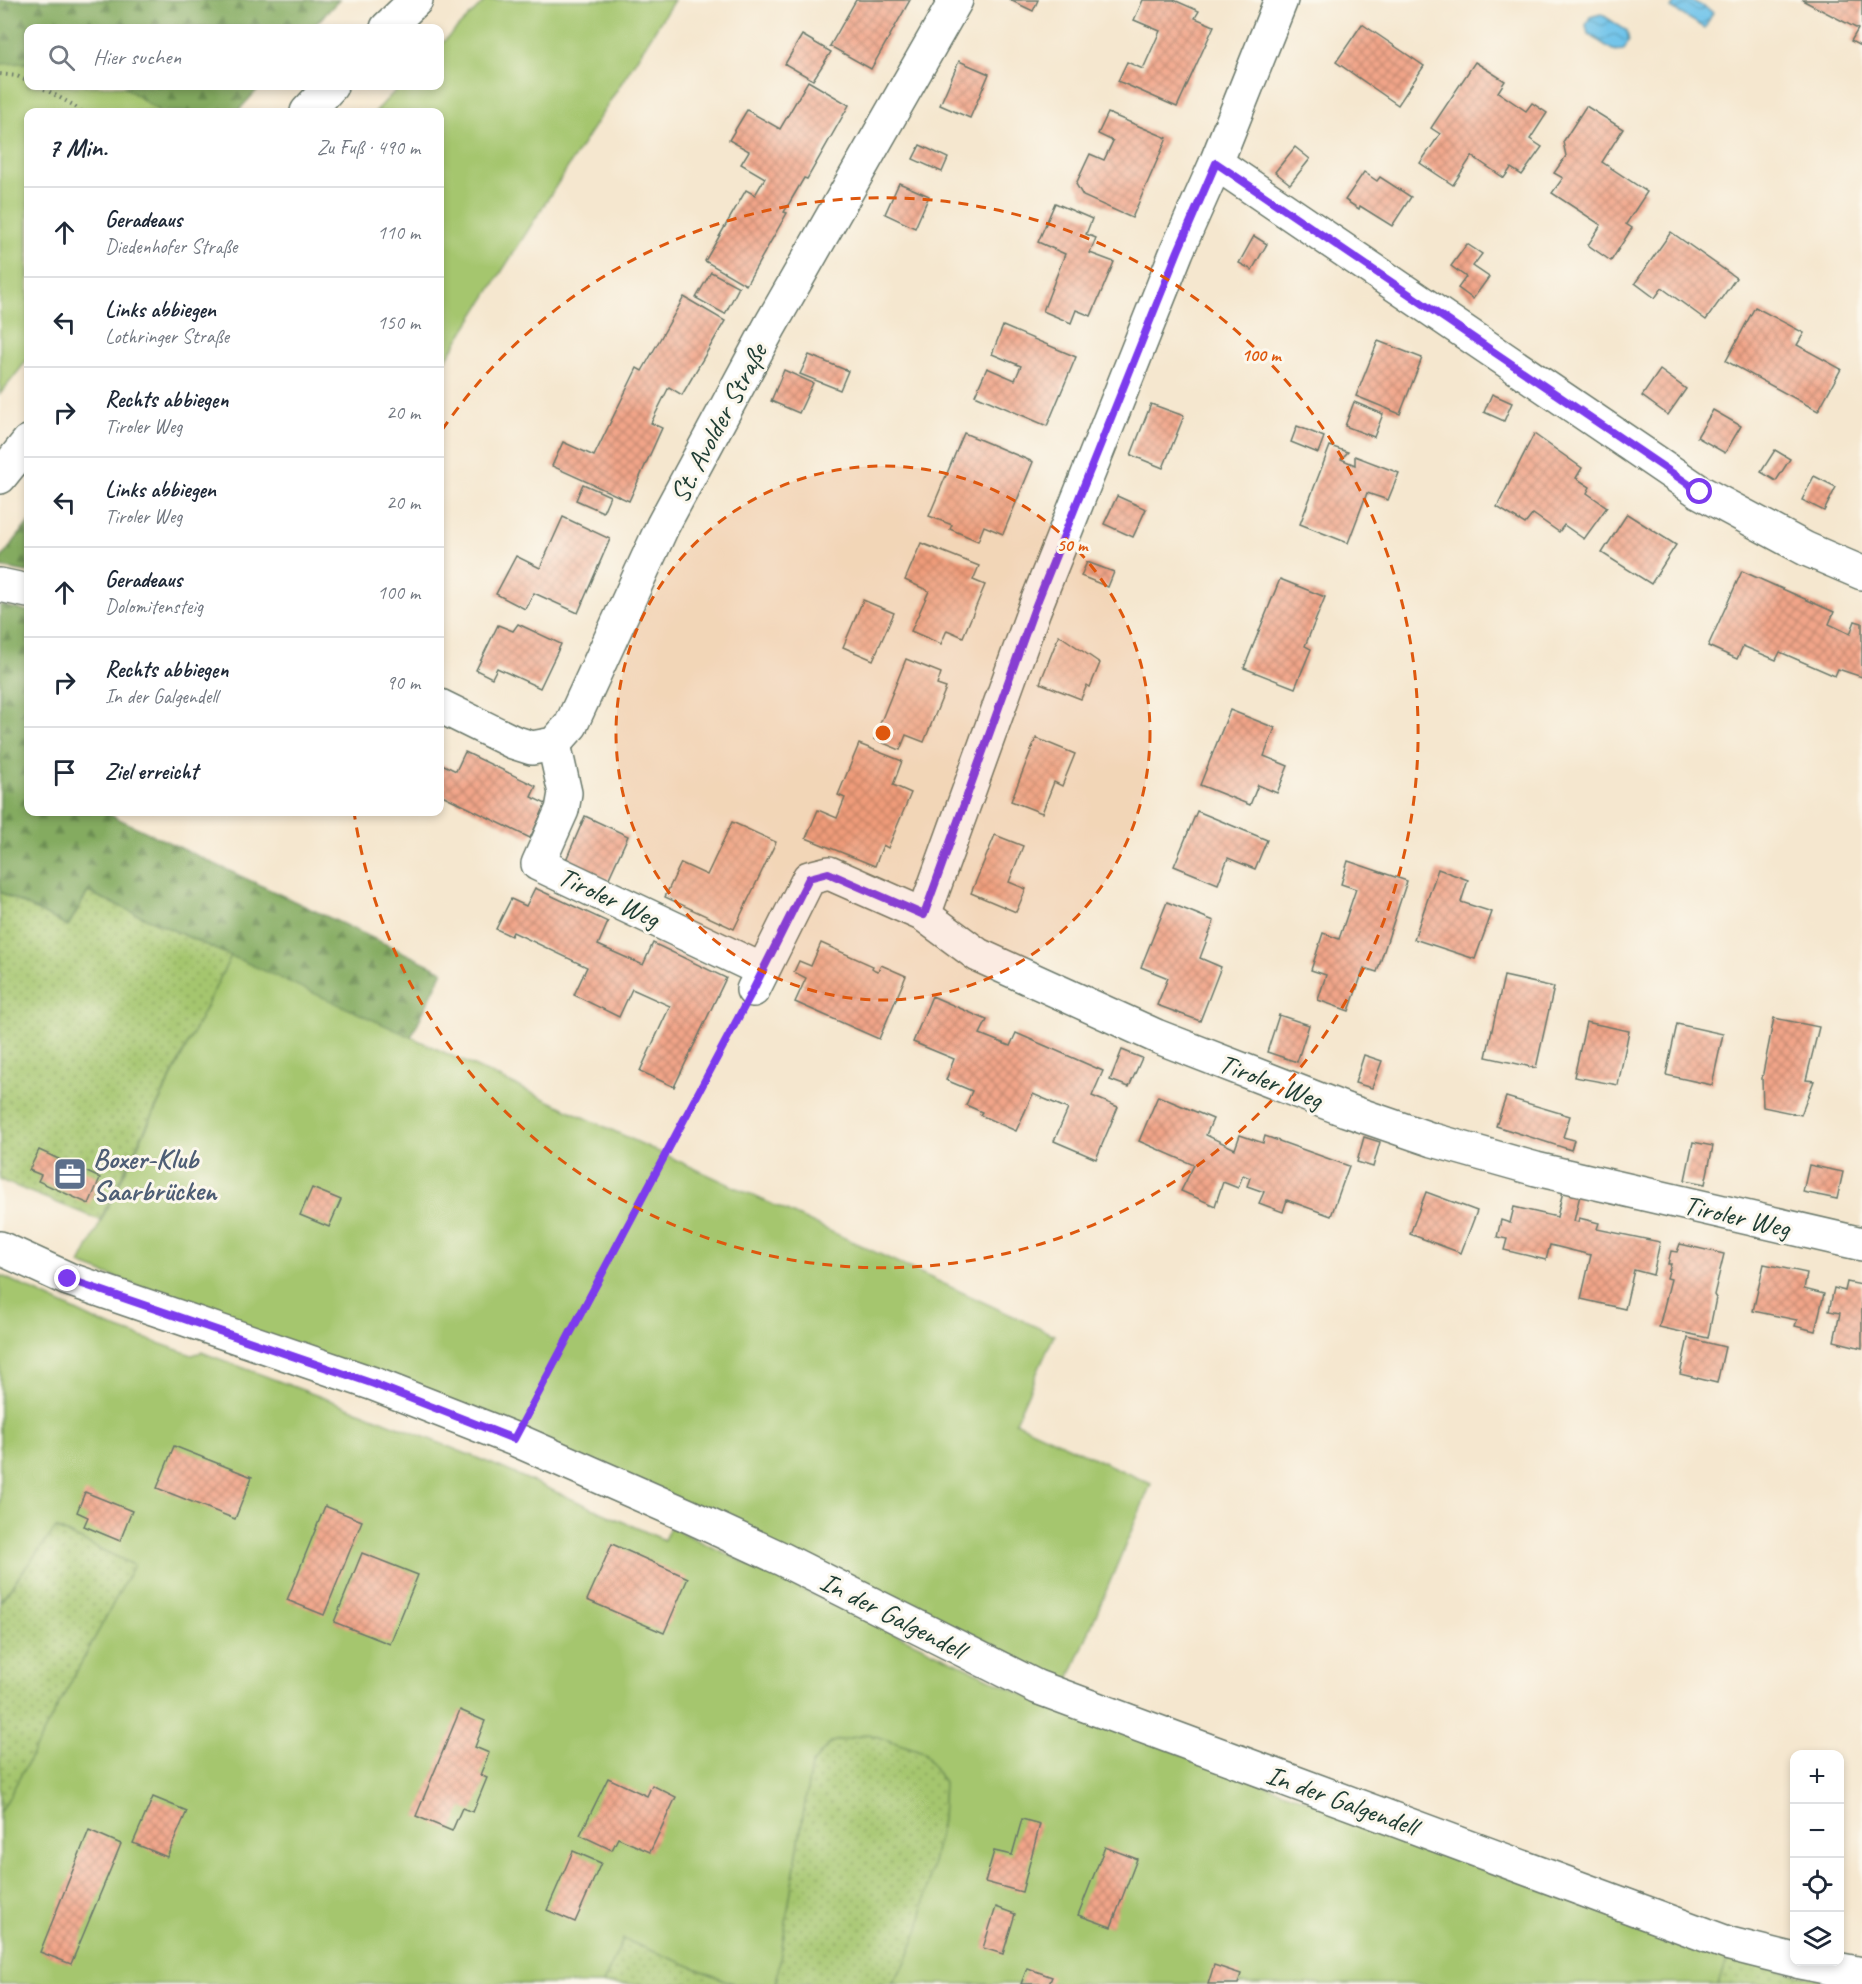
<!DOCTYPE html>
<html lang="de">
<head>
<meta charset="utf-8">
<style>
	:root { --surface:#fff; --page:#f2f2f3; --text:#1f2937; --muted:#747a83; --line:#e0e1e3 }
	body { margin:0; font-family:Caveat,sans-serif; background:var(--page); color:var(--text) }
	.controls { position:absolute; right:18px; bottom:18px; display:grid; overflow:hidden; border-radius:12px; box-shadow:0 3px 9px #0003 }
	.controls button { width:54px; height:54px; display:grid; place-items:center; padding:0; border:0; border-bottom:2px solid var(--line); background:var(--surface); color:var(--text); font:30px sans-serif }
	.stop { position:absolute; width:18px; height:18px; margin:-14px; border:4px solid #7c3aed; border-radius:50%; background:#fff }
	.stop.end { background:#7c3aed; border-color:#fff; box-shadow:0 2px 6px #0008 }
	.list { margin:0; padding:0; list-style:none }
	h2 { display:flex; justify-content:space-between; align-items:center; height:78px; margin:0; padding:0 24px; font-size:26px }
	h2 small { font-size:20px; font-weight:400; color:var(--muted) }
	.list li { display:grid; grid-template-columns:39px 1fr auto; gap:18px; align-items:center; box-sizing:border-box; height:90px; padding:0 24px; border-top:2px solid var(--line) }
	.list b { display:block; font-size:22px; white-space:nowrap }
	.list p { margin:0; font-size:20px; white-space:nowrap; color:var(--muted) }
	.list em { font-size:20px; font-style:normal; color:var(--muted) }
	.icon { flex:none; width:33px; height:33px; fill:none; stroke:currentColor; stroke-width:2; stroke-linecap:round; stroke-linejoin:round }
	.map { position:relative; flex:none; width:1862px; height:1984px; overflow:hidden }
	.search { position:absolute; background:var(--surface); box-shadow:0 3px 9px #0003; left:24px; top:24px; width:420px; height:66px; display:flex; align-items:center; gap:15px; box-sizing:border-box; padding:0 21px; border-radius:12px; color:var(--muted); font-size:22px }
	.panel { position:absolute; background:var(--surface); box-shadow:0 3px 9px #0003; left:24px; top:108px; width:420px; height:708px; border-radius:12px }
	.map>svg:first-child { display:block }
	.grass { fill:url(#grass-dots); stroke:#628251; stroke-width:1.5 }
	.forest { fill:url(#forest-firs); stroke:#52744a; stroke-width:1.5 }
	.green { fill:#a5c66e; stroke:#628251; stroke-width:1.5 }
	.water { fill:url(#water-waves); stroke:#46808f; stroke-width:1.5 }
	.building { fill:url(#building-cross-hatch) }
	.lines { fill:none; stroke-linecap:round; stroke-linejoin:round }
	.minor-casing { stroke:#6a786a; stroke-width:36 }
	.major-casing { stroke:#6a786a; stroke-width:36 }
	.path { stroke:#6a786a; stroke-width:4; stroke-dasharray:1.5 4.5; stroke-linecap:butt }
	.minor { stroke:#fff; stroke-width:33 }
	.major { stroke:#fff; stroke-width:33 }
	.route { stroke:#7c3aed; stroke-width:8 }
	.ring { fill:none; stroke:#de580e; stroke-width:3; stroke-dasharray:10 8 }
	.labels { text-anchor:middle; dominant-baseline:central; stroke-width:6; stroke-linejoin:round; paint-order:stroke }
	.street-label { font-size:28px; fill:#1f3d34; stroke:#fbf7ec }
	.service-label { font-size:28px; font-weight:bold; fill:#4e5e75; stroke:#fbf7ec; text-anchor:start }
	.centre { fill:#de580e; stroke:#fbf7ec; stroke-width:3 }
	.ring-label { font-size:18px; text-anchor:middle; font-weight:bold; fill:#de580e; stroke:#fbf7ec; stroke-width:6; stroke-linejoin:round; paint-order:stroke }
</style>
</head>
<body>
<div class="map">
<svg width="1862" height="1984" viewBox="0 0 1862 1984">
	<defs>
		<pattern id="grass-dots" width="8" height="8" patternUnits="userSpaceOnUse" patternTransform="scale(1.5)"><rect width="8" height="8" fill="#a5c66e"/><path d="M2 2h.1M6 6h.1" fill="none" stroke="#86a25b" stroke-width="1.8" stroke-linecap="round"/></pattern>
		<pattern id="forest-firs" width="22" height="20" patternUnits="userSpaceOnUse" patternTransform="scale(1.5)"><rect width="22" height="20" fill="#84ab61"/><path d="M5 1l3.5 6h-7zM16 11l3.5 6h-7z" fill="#6b8c51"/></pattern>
		<pattern id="water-waves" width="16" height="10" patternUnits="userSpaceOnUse" patternTransform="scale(1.5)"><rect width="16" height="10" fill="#6ec3ea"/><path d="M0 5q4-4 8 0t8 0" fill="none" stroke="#5aa0be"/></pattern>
		<pattern id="building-cross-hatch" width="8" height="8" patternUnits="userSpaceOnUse" patternTransform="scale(1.5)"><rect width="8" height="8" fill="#f2a589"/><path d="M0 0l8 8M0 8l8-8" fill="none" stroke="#c38871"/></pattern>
	</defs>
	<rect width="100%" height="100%" fill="#fbf7ec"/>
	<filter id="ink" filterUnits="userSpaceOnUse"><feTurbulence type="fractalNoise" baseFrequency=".0167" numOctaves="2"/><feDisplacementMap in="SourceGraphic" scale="12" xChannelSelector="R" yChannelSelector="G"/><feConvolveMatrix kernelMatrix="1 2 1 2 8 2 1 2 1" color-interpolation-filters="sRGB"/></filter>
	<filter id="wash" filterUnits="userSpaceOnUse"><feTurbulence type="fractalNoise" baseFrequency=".008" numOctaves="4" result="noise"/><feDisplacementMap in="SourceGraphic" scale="24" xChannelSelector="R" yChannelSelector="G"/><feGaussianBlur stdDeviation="1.35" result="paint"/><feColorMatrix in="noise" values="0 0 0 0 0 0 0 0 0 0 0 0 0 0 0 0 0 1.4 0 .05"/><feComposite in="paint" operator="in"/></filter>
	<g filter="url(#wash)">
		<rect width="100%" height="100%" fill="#f5e7cf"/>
		<g class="grass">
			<path d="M0,892l68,34 20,-34 143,64 -131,264 -100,-40z"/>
			<path d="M55,1528l79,37 -134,249v-212z"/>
			<path d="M869,1734l55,18 20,31 -2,37 -23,109 -13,33 -14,22h-116l35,-219 20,-23z"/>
			<path d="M623,1939l112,45h-132z"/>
			<path d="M1728,1956l107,28h-117z"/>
		</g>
		<g class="forest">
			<path d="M0,0h339l-27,28h-284v35l-28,1z"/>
			<path d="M123,86h138l-24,26h-77z"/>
			<path d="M28,523v49l-28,-5v-7z"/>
			<path d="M0,605l28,6v201h76l339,159 -32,66 -323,-145 -20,34 -68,-34z"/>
		</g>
		<g class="green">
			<path d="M486,0h188l-234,369v-257h-65l25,-26h40v-41z"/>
			<path d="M28,63v23h95l37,26h-132v247l-28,35v-330z"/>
			<path d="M231,956l180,81 643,298 -39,87 136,62 -84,200 -937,-401 -50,-19z"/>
			<path d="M0,1275l101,48 91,32 10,-3 7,3 155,58 138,55 162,72 6,-13 361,171 697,258 -10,28h-826l14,-22 13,-33 23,-109 2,-37 -20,-31 -55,-18 -38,8 -20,23 -35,219h-41l-112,-45 -20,45h-603v-170l134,-249 -78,-37 -56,73z"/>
		</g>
		<g class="water">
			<path d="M1676,0h15l22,12 -8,16 -34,-20z"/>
			<path d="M1601,14l26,17 2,10 -5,9 -10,1 -26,-17 -2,-9 4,-8z"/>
		</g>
		<g id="blocks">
			<g class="building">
				<path d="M856,0h54l-39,69 -41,-23z"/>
				<path d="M1010,0h28l-5,11z"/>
				<path d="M1143,0h31l25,11 -4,7 19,8 -37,81 -59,-26 9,-19 16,7 17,-38 -26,-11z"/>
				<path d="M1802,0h60v47l-11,-6 7,-12z"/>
				<path d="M1362,24l62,42 -26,39 -62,-43z"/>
				<path d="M802,35l29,17 -18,28 -28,-16z"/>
				<path d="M959,61l30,13 -19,44 -30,-13z"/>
				<path d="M1475,62l30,19 -7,11 28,19 6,-8 15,10 -17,26 12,8 -20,28 -11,-7 -7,10 -32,-22 -19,29 -33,-22 20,-29 -9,-6z"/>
				<path d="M808,81l41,24 -42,74 -3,-1 -20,34 3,1 -41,72 -41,-24 41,-71 9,5 10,-17 -24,-14 8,-13 -20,-11 18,-30 33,19z"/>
				<path d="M1586,106l37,23 -21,33 45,30 -21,32 6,4 -21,33 -23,-16 13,-20 -49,-32 11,-15 -9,-5 12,-17 -3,-14z"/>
				<path d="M1108,113l59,25 -35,80 -49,-22 -7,-12 14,-30 14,6 9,-19 -15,-7z"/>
				<path d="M920,145l28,13 -6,14 -29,-13z"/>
				<path d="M1295,147l15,12 -20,25 -15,-12z"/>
				<path d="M1364,172l13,9 3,-4 31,20 -19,29 -32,-20 -1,3 -14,-9z"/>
				<path d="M899,183l30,13 -14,32 -30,-14z"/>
				<path d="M1055,203l37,16 -6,15 10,4 -6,15 24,9 -23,54 -15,-6 -5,13 -28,-12 22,-57 -27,-12z"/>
				<path d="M1671,232l65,46 -30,42 -44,-32 -7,10 -20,-15z"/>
				<path d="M1254,236l13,8 -15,26 -13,-7z"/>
				<path d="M1467,244l15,10 -9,12 16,11 -16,22 -15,-11 8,-11 -15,-11z"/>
				<path d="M711,272l28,15 -14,27 -29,-16z"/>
				<path d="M684,297l41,24 -43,74 -13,-8 -18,36 11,5 -33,73 -77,-35 11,-24 31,14 43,-88 5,3z"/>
				<path d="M1755,307l49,26 -7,12 44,24 -23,42 -92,-50z"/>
				<path d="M1003,326l73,31 -29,69 -72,-31 12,-27 28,12 6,-14 -29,-12z"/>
				<path d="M1378,341l44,17 -22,56 -44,-18z"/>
				<path d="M809,355l39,16 -8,19 -40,-16z"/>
				<path d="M784,370l29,13 -14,30 -28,-12z"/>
				<path d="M1660,370l26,19 -18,26 -26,-19z"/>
				<path d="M1492,394l20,9 -8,18 -20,-9z"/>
				<path d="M1354,402l29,12 -9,23 -29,-11z"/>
				<path d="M1151,404l33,12 -21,52 -32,-13z"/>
				<path d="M1713,410l28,16 -16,27 -28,-16z"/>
				<path d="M1297,426l27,11 -6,16 -27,-11z"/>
				<path d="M964,433l69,29 -30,72 -19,-8 -6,15 -28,-12 2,-4 -23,-9z"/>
				<path d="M1534,434l48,34 -6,10 14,9 -3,6 20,14 -23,32 -20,-14 -5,7 -26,-18 -8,10 -28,-17z"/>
				<path d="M1330,446l18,6 -7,7 14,6v-9l44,17 -11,27 -21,-7 -19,50 -48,-19z"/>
				<path d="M1775,450l15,9 -14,22 -15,-9z"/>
				<path d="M1814,476l22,11 -12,24 -22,-11z"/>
				<path d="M583,484l27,12 -7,16 -27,-12z"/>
				<path d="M1117,496l29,13 -13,28 -29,-13z"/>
				<path d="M1627,514l49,31 -25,39 -49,-31z"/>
				<path d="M563,517l47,22 -32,74 -44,-20 -9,16 -29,-15 20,-38 24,12z"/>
				<path d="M921,543l58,23 -6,14 12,5 -22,52 -16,-7 -6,14 -30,-13 18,-40 -24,-11z"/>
				<path d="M1087,562l27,10 -6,15 -27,-11z"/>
				<path d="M1742,571l92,41 -5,12 21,10 5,-13 7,2v54l-24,-8 -3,7 -55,-24 -4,8 -33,-14 -6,13 -29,-13z"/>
				<path d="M1280,579l45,18 -20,49 6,3 -16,39 -51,-20z"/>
				<path d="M863,600l31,13 -21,47 -30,-13z"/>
				<path d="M518,624l43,20 -21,44 -43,-20 -5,10 -16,-8 22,-45 15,6z"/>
				<path d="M1059,635l41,28 -10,24 -3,-2 -6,14 -41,-16z"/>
				<path d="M906,659l35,14 -4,12 9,3 -22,54 -18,-7 -6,15 -26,-11z"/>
				<path d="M1230,710l45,18 -11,28 24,10 -11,27 -19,-8 -8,20 -50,-20z"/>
				<path d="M1036,738l39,16 -13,32 -8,-4 -12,31 -31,-12z"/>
				<path d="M859,744l43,17 -9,24 18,8 -23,55 -5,-3 -8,21 -69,-28 12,-28 19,8 8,-20 -7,-3z"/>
				<path d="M465,752l71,34 -5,11 15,7 -16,34 -90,-44v-24l2,-6 14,7z"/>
				<path d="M1197,811l70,29 -12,29 -27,-11 -10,26 -44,-18z"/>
				<path d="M585,816l43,20 -20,44 -42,-20z"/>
				<path d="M732,822l44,20 -42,87 -69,-32 16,-34 26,12z"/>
				<path d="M995,835l28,11 -14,36 17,7 -10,23 -45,-19z"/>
				<path d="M1348,861l59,20 -30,91 -13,-4 -15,43 -31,-11 8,-25 -15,-5 12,-37 16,6 17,-50 -15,-5z"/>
				<path d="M1438,869l30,11 -7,22 31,10 -17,47 -61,-20z"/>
				<path d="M535,888l73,34 -10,23 45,20 10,-22 73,35 -52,109 -34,-16 30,-65 -38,-17 -13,28 -45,-22 13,-28 -74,-35 -2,4 -15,-7 15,-30 15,7z"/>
				<path d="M1167,902l47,19 -14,37 21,9 -21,54 -43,-16 11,-27 -27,-11z"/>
				<path d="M821,943l52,23 -1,2 3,2 3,1 3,-6 25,11 -27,63 -84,-37 11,-24 -12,-6 5,-11 12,5z"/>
				<path d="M1504,976l50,11 -18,81 -50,-11z"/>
				<path d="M932,996l55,24 -7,14 30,12 6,-13 87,38 -11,25 26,11 -22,52 -42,-18 14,-32 -35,-15 -17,37 -36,-16 2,-3 -16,-7 6,-14 -26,-11 8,-21 -41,-17z"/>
				<path d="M1279,1015l30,10 -12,37 -30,-10z"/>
				<path d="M1774,1018l45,9 -13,53 8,1 -13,34 -38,-8 -1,-29z"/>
				<path d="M1586,1022l43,9 -11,54 -44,-8z"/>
				<path d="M1677,1024l46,10 -11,51 -46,-10z"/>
				<path d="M1122,1050l20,8 -13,29 -19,-7z"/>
				<path d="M1364,1055l18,6 -10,27 -17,-5z"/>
				<path d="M1158,1096l55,23 -7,16 29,14 5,-14 23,8 2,-7 84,30 -18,50 -44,-16 -4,12 -24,-9 5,-11 -17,-6 3,-8 -7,-3 -5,13 -15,-6 -8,24 -34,-15 13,-26 -55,-24z"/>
				<path d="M1506,1097l64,19 -7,21 11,3 -3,10 -75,-24z"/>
				<path d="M1364,1137l16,5 -7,25 -16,-5z"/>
				<path d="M1693,1142l20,4 -8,38 -20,-4z"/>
				<path d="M39,1150l61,28 -11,26 -51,-23 3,-6 -12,-5z"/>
				<path d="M1809,1165l34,7 -6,27 -34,-7z"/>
				<path d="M312,1188l29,12 -12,27 -29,-12z"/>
				<path d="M1563,1191l17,4 -6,26 4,1 1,-4 20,5 -2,6 63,13 -7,33 -19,-5 -9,39 -44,-10 10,-44 -41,-10 -4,15 -42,-10 3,-11 -10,-2 4,-17 9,3 4,-16 43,10z"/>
				<path d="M1426,1192l51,19 -16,42 -51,-19z"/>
				<path d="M1680,1244l44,10 -10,41 2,3 -8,40 -49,-11 12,-48 -4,-1 4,-14h-3l3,-13 6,1z"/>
				<path d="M1764,1264l43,9 -3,16 20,5 -9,37 -20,-5 2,-6 -44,-9z"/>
				<path d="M1847,1282l15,3v63l-28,-7 6,-28 -11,-2 5,-23 11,3z"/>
				<path d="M1688,1338l37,9 -8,36 -37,-9z"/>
				<path d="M174,1446l78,31 -17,42 -78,-31z"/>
				<path d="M85,1492l47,19 -12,30 -36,-15 4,-9 -11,-5z"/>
				<path d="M325,1506l37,15 -38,94 -37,-15z"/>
				<path d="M612,1544l76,34 -24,55 -77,-33z"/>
				<path d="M362,1553l56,22 -28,69 -56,-22z"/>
				<path d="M460,1710l25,11 -10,26 14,6 -9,22 7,3 -14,34 -11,-4 -10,23 -36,-15z"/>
				<path d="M608,1778l39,18 5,-11 24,12 -26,55 -32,-14 -6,12 -32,-15z"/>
				<path d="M153,1797l34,14 -20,46 -34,-14z"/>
				<path d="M1022,1819l18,5 -18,68 -37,-10 9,-31 18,4z"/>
				<path d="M89,1830l32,14 -50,120 -31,-12z"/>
				<path d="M1105,1847l32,12 -26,68 -33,-12z"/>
				<path d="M573,1851l28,12 -26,59 -28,-12z"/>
				<path d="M996,1907l19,7 -12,40 -20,-6z"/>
				<path d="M1214,1965l27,9 -3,10h-30z"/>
				<path d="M1027,1968l25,9 -3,7h-28z"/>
			</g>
		</g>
	</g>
	<g filter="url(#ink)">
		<use href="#blocks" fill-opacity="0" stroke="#6a786a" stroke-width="1.5"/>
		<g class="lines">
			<g class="minor-casing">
				<g id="minor">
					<path d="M1216,163l484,329 106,57 56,24"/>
					<path d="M0,585l28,6"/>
					<path d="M440,706l73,36 19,6 22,-4 17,-19 92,-200 107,-199 186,-326"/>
					<path d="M554,744l11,49 -3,17 -24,54 224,106"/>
					<path d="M924,915l110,-305 143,-359 39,-88 65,-163"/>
					<path d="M753,990l56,-112 20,-5 95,42 54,40 178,81 190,74 87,30 103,29 326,75"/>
					<path d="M0,1248l68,31 306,105 140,55 175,77 93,43 255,128 693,257 64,16"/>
					<path d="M1800,1962l62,12"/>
				</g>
			</g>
			<g class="major-casing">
				<g id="major">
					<path d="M387,28l29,-28"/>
					<path d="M307,112l24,-26"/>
					<path d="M0,477l28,-35"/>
				</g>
			</g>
			<g class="path">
				<path d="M0,74l17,2 11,5"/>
				<path d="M39,86l34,19 9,7"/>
				<path d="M530,1409l208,-390"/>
			</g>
			<use href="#minor" class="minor"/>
			<use href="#major" class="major"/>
		</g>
	</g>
	<g class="lines" filter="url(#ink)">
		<path class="route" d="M68,1279l306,105 140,55 239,-449 56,-112 19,-5 96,42 110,-305 144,-359 38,-88 484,329"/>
	</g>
	<circle cx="883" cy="733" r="267" fill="#de580e" fill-opacity=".12"/>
	<g class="ring">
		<circle cx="883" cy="733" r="267"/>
		<path d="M442 430A535 535 0 1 1 354 812"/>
	</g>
	<defs>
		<g id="office-square" transform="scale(1.725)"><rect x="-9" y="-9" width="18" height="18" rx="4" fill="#5c6f8a" stroke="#fbf7ec"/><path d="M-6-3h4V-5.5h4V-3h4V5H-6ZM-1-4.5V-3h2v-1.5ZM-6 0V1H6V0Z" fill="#fff"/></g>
	</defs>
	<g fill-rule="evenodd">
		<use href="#office-square" x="70" y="1174"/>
	</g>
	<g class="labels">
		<g class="street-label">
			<text transform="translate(718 423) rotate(-62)">St. Avolder Straße</text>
			<text transform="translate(609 897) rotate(25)">Tiroler Weg</text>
			<text transform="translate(1271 1081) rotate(21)">Tiroler Weg</text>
			<text transform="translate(1737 1216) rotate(13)">Tiroler Weg</text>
			<text transform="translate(893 1615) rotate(27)">In der Galgendell</text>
			<text transform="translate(1342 1800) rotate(20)">In der Galgendell</text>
		</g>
		<g class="service-label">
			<text x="93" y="1158">Boxer-Klub<tspan x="93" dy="32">Saarbrücken</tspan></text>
		</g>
	</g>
	<circle cx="883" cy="733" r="9" class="centre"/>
	<g class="ring-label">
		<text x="1261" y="361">100 m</text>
		<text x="1072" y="551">50 m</text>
	</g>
</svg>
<div class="controls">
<button>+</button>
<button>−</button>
<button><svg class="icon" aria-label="locate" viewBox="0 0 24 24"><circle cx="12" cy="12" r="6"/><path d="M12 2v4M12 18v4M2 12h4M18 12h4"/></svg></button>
<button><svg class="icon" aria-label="layers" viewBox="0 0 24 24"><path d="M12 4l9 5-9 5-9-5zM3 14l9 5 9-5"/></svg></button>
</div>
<div class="stop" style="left:1700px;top:492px"></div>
<div class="stop end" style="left:68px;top:1279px"></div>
<div class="search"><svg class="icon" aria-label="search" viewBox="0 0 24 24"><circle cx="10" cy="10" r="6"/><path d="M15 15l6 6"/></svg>Hier suchen</div>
<section class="panel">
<h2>7 Min.<small>Zu Fuß · 490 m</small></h2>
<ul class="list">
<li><svg class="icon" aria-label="ahead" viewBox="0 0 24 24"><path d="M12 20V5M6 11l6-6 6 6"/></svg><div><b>Geradeaus</b><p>Diedenhofer Straße</p></div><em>110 m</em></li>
<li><svg class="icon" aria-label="left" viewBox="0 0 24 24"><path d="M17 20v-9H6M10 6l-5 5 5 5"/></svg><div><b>Links abbiegen</b><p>Lothringer Straße</p></div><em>150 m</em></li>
<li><svg class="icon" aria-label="right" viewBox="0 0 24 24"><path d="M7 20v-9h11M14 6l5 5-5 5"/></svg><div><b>Rechts abbiegen</b><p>Tiroler Weg</p></div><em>20 m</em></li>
<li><svg class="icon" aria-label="left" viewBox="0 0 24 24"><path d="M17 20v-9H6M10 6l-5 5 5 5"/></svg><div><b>Links abbiegen</b><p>Tiroler Weg</p></div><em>20 m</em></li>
<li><svg class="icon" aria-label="ahead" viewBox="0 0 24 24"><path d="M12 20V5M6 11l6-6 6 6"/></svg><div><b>Geradeaus</b><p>Dolomitensteig</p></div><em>100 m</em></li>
<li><svg class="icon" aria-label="right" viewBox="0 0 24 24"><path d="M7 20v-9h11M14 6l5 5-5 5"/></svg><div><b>Rechts abbiegen</b><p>In der Galgendell</p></div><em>90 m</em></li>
<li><svg class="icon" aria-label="arrive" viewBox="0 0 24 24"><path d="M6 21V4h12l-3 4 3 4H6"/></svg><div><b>Ziel erreicht</b></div></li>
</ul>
</section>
</div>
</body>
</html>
